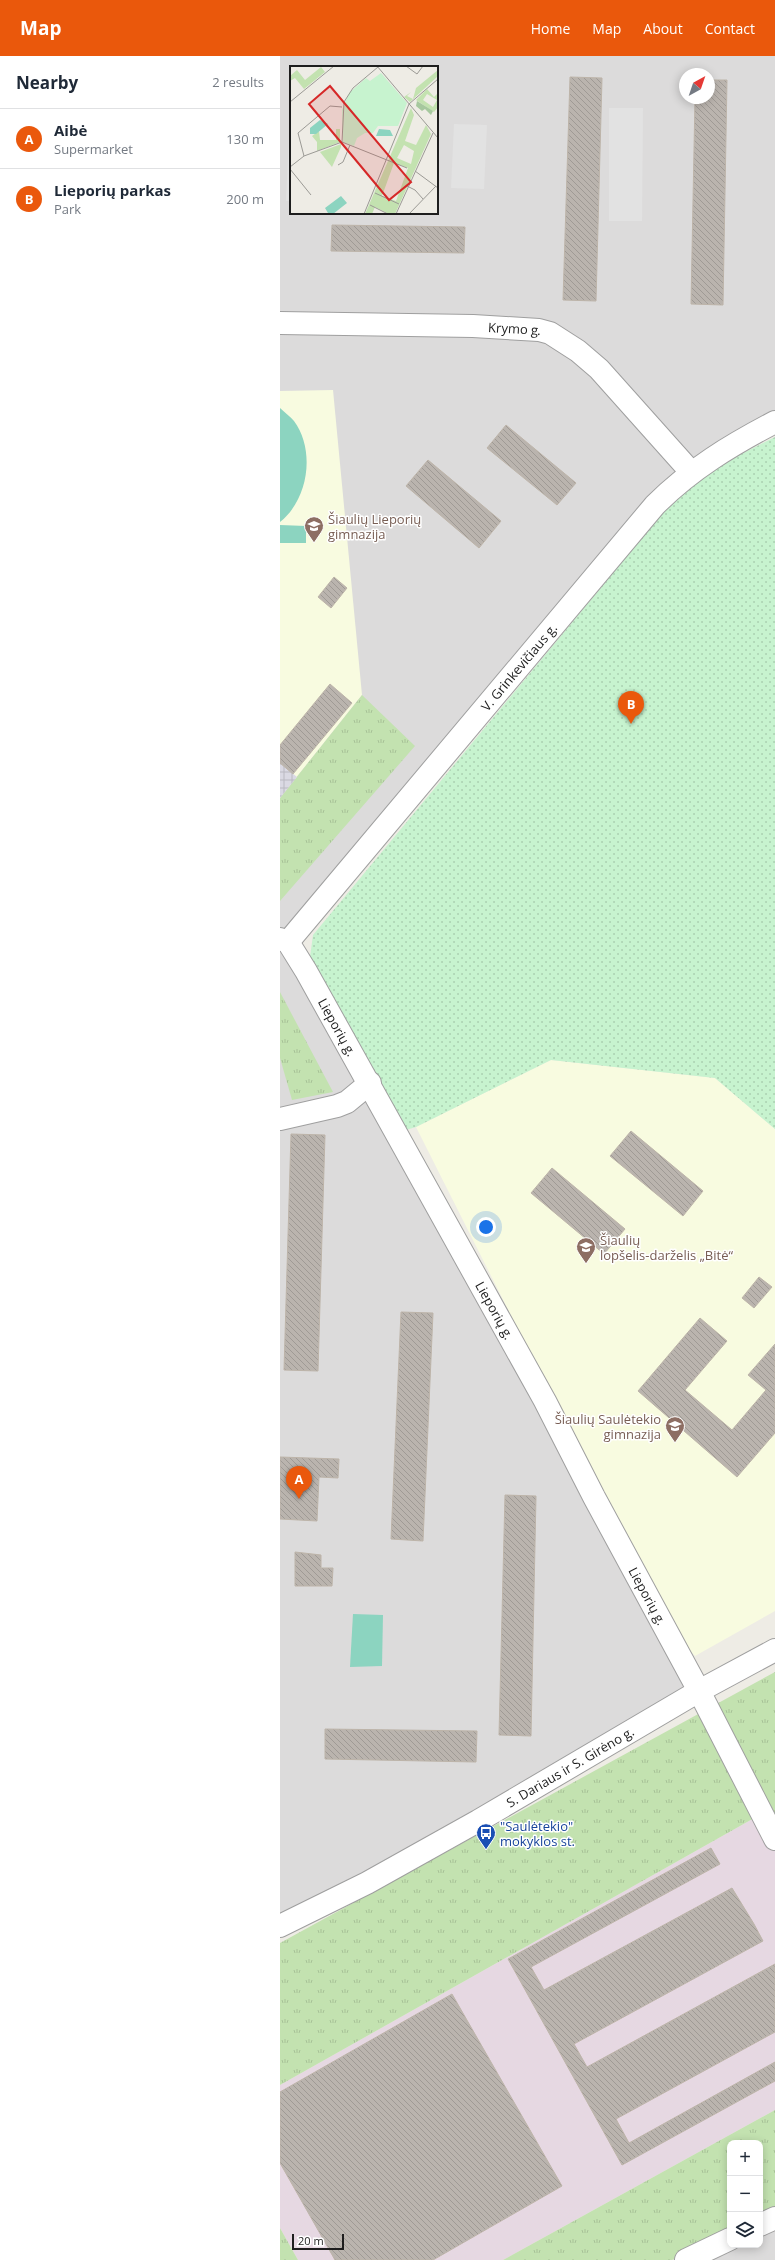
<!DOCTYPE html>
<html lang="en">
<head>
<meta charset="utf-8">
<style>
	:root { --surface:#fff; --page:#f2f2f3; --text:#1f2937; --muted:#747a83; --line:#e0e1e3; --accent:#ea580c }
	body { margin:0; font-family:"Open Sans",sans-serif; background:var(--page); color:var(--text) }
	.controls { position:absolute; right:12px; bottom:12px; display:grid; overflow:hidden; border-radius:8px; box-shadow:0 2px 10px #0003 }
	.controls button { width:36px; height:36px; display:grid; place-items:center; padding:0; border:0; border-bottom:1px solid var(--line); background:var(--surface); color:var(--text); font:20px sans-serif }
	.compass { position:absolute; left:399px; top:12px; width:36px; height:36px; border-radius:50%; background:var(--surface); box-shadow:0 2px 10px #0003; rotate:40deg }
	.scale { position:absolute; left:12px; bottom:10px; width:52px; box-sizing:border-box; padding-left:4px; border:2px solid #1e1e1e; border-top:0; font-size:11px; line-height:14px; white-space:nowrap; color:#1e1e1e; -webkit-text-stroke:3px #fff; paint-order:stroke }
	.you { position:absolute; left:206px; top:1171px; width:14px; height:14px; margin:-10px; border:3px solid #fff; border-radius:50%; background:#1a73e8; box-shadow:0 0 0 6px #1a73e833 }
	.badge { display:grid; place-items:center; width:26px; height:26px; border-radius:50%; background:var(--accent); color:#fff; font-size:13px; font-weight:700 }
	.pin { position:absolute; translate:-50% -33px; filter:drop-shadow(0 1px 2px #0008) }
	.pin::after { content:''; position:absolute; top:21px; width:14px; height:12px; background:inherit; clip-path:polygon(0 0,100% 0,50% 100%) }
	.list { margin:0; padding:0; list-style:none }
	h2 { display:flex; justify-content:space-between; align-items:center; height:52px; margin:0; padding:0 16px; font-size:17px }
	h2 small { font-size:13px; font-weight:400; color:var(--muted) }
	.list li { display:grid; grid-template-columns:26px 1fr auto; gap:12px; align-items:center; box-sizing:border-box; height:60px; padding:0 16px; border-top:1px solid var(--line) }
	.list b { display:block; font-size:15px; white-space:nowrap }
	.list p { margin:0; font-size:13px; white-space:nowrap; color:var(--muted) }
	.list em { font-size:13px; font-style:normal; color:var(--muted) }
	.icon { flex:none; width:22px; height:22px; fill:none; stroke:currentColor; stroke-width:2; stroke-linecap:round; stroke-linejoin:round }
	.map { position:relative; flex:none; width:495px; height:2204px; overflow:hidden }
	header { display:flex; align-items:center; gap:24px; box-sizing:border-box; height:56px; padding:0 20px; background:var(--accent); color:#fff }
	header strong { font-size:19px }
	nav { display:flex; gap:22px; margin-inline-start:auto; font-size:14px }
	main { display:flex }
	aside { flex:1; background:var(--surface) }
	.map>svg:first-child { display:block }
	.residential { fill:#dcdbdb; fill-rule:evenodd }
	.industrial { fill:#e6d8e2 }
	.education { fill:#f8fbe0 }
	.grass { fill:url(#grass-tufts) }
	.park { fill:url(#park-dots) }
	.pitch { fill:#8cd4c0 }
	.parking { fill:#e2e2e2 }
	.plaza { fill:url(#plaza-grid) }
	.building { fill:url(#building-back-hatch); stroke:#bdb4a9 }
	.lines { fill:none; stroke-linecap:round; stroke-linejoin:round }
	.minor-casing { stroke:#9f9f9f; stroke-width:24 }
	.minor { stroke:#fff; stroke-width:22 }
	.labels { text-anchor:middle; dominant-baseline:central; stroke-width:3; stroke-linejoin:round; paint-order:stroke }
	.street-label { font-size:13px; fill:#1e1e1e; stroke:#fff }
	.education-label { font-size:13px; fill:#785e54; stroke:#fff; text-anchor:start }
	.transit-label { font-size:13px; fill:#164399; stroke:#fff; text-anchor:start }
	.inset-road { fill:none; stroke:#9b9a95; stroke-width:1 }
	.view { fill:#d62828; fill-opacity:0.15; stroke:#d62828; stroke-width:2 }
	.inset-edge { fill:none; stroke:#1e1e1e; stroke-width:2 }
</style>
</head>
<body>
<header>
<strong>Map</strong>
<nav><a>Home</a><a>Map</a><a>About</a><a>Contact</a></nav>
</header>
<main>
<aside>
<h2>Nearby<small>2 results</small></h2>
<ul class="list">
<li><span class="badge">A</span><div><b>Aibė</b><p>Supermarket</p></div><em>130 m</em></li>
<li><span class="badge">B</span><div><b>Lieporių parkas</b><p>Park</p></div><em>200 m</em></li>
</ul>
</aside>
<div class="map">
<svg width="495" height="2204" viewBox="0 0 495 2204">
	<defs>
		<pattern id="grass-tufts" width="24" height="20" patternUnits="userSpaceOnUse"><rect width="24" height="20" fill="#c3e2b0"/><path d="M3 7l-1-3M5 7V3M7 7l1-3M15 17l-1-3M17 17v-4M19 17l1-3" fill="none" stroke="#a7c197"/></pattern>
		<pattern id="park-dots" width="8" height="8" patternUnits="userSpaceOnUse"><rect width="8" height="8" fill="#c7f3cf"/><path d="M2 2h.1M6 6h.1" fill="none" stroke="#aad0b1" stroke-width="1.8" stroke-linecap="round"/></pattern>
		<pattern id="plaza-grid" width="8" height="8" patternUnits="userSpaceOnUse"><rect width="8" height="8" fill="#dad9e3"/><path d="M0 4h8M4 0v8" fill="none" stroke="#bbbac2"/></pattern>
		<pattern id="building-back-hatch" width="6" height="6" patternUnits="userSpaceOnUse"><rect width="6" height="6" fill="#bab4ae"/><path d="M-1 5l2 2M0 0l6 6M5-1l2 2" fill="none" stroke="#9f9a95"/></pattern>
	</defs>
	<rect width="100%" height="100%" fill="#eeece5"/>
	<g class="residential">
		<path d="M0,0h495v366l-84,50 -403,470 411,749 -419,235zM11,11h146v146h-146zM405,18h24v24h-24z"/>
		<path d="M495,2152v52h-103l58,-29v14h30v-29z"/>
	</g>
	<path class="industrial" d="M492,1752l3,6v296l-272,150h-205l-18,-32v-143z"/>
	<g class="education">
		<path d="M53,334l29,305 -82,103v-407z"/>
		<path d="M271,1004l164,18 60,51v482l-80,45 -8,-9 -79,-139 -192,-381z"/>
	</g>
	<g class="grass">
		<path d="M82,639l53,51 -135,155v-103z"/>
		<path d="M0,936l53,100 -41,8 -12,-42z"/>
		<path d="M495,1616v142l-3,-6 -492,277v-142z"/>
		<path d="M495,2054v98l-15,8v-73h-30v88l-58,29h-169z"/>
		<path d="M0,2172l18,32h-18z"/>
	</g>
	<path class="park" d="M495,381v692l-60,-51 -164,-18 -135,67 -10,3 -96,-173 3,-22 349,-421 38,-35 37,-23z"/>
	<g class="pitch">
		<path d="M0,352c4,4 10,8 14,13 22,30 14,79 -14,101z"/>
		<path d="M0,469l26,1v17h-26z"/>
		<path d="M73,1558l30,1 -1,51 -32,1z"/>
	</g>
	<g class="parking">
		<path d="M329,52h34l-1,113h-33z"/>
		<path d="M174,68l33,1 -3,64 -33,-1z"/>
		<path d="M9,80l2,1v64h-5z"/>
	</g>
	<path class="plaza" d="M0,707l17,14 -17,21z"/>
	<g class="building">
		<path d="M290,21l32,1 -6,223 -33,-1z"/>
		<path d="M429,24h18l-4,225 -32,-1 4,-206h14z"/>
		<path d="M52,169l133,2 -1,26 -133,-2z"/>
		<path d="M226,369l70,58 -19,22 -70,-57z"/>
		<path d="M148,404l73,61 -22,27 -73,-62z"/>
		<path d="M54,521l13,11 -16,20 -13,-11z"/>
		<path d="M50,628l22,19 -59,71 -13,-11v-18z"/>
		<path d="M351,1075l72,60 -20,25 -73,-60z"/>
		<path d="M11,1078l34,1 -7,236 -34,-1z"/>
		<path d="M272,1112l73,61 -21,25 -73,-61z"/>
		<path d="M479,1221l13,10 -18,21 -12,-10z"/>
		<path d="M121,1256l32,1 -10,228 -32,-2z"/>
		<path d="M420,1262l27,23 -42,49 47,40 34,-40 -18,-15 27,-31v89l-38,44 -99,-86z"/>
		<path d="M0,1401l59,2 -1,19 -19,-1 -2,44 -37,-2z"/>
		<path d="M225,1439l31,1 -5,240 -32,-1z"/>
		<path d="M15,1496l26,3v13h12l-1,18h-37z"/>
		<path d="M45,1673l152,2 -1,31 -151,-3z"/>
		<path d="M431,1792l9,16 -189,103 13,23 188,-102 22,36 9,17 -189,103 13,23 188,-103v68l-159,87 13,24 146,-81v19l-153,84 -114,-206z"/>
		<path d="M172,1938l110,192 -129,74h-98l-55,-97v-71z"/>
	</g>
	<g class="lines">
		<g class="minor-casing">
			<g id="minor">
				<path id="s1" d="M0,267l193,3 66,4 11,3 28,18 21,18 92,103"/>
				<path id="s2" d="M0,883l8,3 18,29 239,430 49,96 105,194 76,148"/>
				<path id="s3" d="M8,886l367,-437c36,-36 76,-60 120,-83"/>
				<path d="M0,1063l57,-13 10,-4 23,-19"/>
				<path id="s4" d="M0,1870l87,-43 111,-62 221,-130 76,-41"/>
				<path d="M480,2169l15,-7"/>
				<path d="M406,2204l44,-21"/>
			</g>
		</g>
		<use href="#minor" class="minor"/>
	</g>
	<defs>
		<g id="school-pin" transform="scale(1)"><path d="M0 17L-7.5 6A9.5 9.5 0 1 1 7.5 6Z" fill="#8d6e63" stroke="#fff"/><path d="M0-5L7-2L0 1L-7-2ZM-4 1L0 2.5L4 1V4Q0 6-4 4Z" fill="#fff"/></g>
		<g id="bus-pin" transform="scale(1)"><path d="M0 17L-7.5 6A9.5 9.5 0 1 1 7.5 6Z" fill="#1a4fb4" stroke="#fff"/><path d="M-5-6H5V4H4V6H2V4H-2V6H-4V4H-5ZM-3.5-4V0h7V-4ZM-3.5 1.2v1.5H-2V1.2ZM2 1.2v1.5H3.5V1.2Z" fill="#fff"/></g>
	</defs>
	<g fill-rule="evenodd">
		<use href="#school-pin" x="34" y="470"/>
		<use href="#school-pin" x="306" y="1191"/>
		<use href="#school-pin" x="395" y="1370"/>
		<use href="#bus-pin" x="206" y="1777"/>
	</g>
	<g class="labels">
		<g class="street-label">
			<text stroke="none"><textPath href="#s1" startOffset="235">Krymo g.</textPath></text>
			<text stroke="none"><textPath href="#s3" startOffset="359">V. Grinkevičiaus g.</textPath></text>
			<text stroke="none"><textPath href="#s2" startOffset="107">Lieporių g.</textPath></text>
			<text stroke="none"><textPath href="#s2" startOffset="431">Lieporių g.</textPath></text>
			<text stroke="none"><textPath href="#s2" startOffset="755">Lieporių g.</textPath></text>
			<text stroke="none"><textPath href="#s4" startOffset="331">S. Dariaus ir S. Girėno g.</textPath></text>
		</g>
		<g class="education-label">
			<text x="48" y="463">Šiaulių Lieporių<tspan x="48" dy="15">gimnazija</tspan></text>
			<text x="320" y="1184">Šiaulių<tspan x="320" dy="15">lopšelis-darželis „Bitė“</tspan></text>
			<text x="381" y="1363" text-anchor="end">Šiaulių Saulėtekio<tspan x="381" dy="15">gimnazija</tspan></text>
		</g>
		<g class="transit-label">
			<text x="220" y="1770">"Saulėtekio"<tspan x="220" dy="15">mokyklos st.</tspan></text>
		</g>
	</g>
	<g transform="translate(10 10)">
		<rect width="148" height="148" fill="#eeece5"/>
		<path d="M31,1l4,5 -21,17 -9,-11 -5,3v-5l7,-6 8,10zM148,4v6l-28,26 -6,-5 7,-5 -4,4 6,3 3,-11zM137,23l7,8 4,-4v14l-4,5 -18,-12zM137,28l10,6 -4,7 -10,-7zM121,42l3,7 -9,26 11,4 10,-20 5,9 -36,80h-6l-14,-7 -3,7h-7zM114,79l10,6 -3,13 -14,-6zM104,97l14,5 -12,33 -14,-5zM46,63h4v13l-23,9v-9l-5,-6 7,-5 1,9h16zM51,78v3l-9,20 -12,-15z" fill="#c3e2b0" fill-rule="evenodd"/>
		<path d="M127,35l16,10 -2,4 -6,-6 -3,2 -6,-5z" fill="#a6c89e"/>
		<path d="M91,7l26,30 -9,23h-20l-5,7h-8l-8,5 -3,8 -11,-4 -1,-32 7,-17 17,-15 4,3z" fill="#c7f3cf"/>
		<path d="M30,54l8,4 -12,10h-6v-6zM89,63l11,1 3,6h-17zM51,130l6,7 -14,11 -5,-1 -3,-5z" fill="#8cd4c0"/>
		<path class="inset-road" d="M87,0l61,72M116,0l11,8 6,-8M0,36l44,-36M52,76l2,-40 9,-14 25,-21M14,90l-6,-23 32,-27 12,1M48,99l5,-3 7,-17M0,101l14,-11 38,-14 65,26M0,103l21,26M125,105l23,17M117,120l8,4 8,9M85,127l24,11M80,139l18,9M74,148l45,-110 29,-25M106,148l37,-81M119,148l27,-28"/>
		<path class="view" d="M40,20l81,96 -22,18 -80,-96z"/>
		<rect width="148" height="148" class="inset-edge"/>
	</g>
</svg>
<div class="controls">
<button>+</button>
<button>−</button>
<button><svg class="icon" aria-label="layers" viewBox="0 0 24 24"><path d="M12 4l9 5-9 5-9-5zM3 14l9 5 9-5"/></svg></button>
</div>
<svg class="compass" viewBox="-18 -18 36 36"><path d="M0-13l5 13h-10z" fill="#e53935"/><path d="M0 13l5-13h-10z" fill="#747a83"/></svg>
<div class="scale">20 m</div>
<div class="you"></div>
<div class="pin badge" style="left:19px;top:1443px">A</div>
<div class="pin badge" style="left:351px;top:668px">B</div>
</div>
</main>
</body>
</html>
